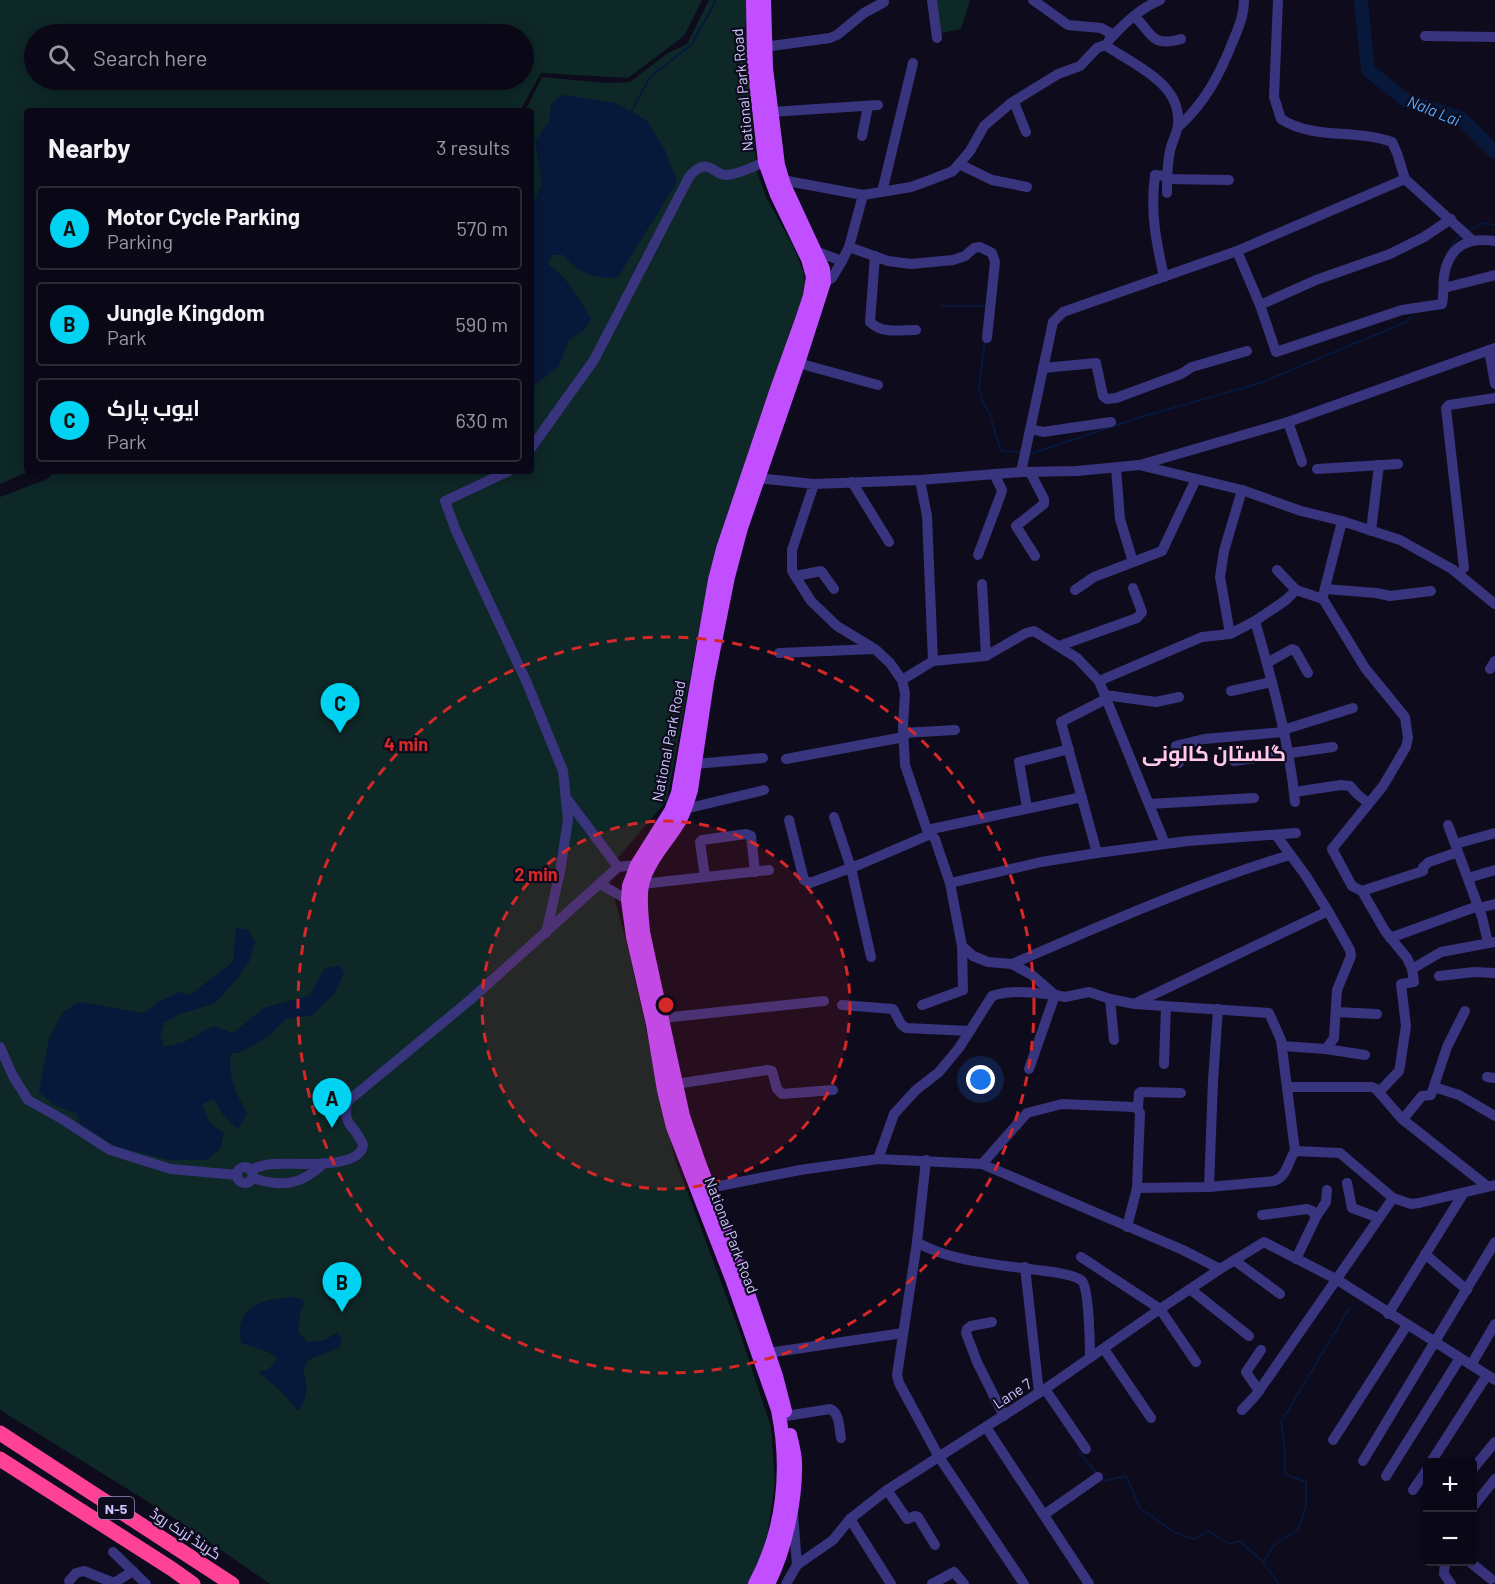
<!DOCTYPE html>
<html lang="en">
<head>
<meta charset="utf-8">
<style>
	:root { --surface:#0a0816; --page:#13111f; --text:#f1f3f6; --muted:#999aa1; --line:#2a2935; --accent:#00d3f2 }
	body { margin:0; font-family:Barlow,Cairo,sans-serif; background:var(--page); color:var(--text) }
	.controls { position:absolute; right:18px; bottom:18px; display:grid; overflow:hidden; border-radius:6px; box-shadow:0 3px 15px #0003 }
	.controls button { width:54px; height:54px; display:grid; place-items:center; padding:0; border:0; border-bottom:2px solid var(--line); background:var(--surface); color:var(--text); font:30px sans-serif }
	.you { position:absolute; left:981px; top:1080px; width:21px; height:21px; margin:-15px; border:4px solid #fff; border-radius:50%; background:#1a73e8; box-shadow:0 0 0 9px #1a73e833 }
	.badge { display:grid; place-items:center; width:39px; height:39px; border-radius:50%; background:var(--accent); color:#111; font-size:20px; font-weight:700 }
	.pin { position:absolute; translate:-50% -50px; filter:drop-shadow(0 2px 3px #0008) }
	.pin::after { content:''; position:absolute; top:32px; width:21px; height:18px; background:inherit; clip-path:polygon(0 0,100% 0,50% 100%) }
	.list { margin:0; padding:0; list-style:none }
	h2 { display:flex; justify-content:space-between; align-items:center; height:78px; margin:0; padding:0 24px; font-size:26px }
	h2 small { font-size:20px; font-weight:400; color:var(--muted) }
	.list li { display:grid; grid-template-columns:39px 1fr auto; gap:18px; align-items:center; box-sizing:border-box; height:84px; margin:0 12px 12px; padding:0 12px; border:2px solid var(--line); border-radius:6px }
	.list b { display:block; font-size:22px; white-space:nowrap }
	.list p { margin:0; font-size:20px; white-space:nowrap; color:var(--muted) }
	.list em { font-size:20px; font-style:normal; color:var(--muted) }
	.icon { flex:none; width:33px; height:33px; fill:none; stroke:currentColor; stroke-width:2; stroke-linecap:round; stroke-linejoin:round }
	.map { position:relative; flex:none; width:1495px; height:1584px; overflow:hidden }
	.search { position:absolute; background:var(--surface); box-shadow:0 3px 15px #0003; left:24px; top:24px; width:510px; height:66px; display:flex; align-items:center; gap:15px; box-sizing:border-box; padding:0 21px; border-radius:33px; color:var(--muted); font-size:22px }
	.panel { position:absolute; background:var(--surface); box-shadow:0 3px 15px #0003; left:24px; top:108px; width:510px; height:366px; border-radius:6px }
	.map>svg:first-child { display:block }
	.green { fill:#0e2727; fill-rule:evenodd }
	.water { fill:#07183a }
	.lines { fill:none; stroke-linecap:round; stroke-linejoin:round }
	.stream { stroke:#07183a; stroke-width:2 }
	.river { stroke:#07183a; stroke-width:14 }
	.minor { stroke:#39347e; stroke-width:10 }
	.major { stroke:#c14eff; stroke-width:14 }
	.highway { stroke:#ff4297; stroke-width:15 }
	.ring { fill:none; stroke:#d62828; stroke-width:3; stroke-dasharray:10 8 }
	.labels { text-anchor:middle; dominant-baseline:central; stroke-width:4.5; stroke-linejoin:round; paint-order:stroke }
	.shield { fill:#0e0b1d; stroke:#958fbb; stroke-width:1.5 }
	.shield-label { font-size:14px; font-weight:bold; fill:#cfc7ff }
	.street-label { font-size:15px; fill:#cfc7ff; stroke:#0e0b1d }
	.water-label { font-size:16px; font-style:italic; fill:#55acff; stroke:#0e0b1d }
	.district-label { font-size:21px; font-weight:bold; fill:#ffc9ea; stroke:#0e0b1d }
	.centre { fill:#d62828; stroke:#0e0b1d; stroke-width:3 }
	.ring-label { font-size:18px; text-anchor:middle; font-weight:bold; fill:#d62828; stroke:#0e0b1d; stroke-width:4.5; stroke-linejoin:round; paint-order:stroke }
</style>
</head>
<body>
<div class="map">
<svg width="1495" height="1584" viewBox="0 0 1495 1584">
	<rect width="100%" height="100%" fill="#0e0b1d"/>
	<g class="green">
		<path d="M0,0h702l-18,36 -56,42 -87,-5 -21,38h-493v360h3l-30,13zM34,34h490v46h-490z"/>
		<path d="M709,0h39l-3,31 12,141 9,25 27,49 10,25 3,16 -95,279 -44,234 -60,71 22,81 45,204 66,177 31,94 4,56 -10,69 -15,32h-480l-91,-63 -179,-111v-913l47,-18 9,-8h475v-360h-6l17,-34 64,6 24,-1 38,-29 19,-9z"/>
		<path d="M928,0h42l-9,29 -25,5z"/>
	</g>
	<g class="water">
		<path d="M563,95l53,8 31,18 18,29 12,32 -59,95c-20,3 -42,-4 -54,-22h-12l-4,9c20,14 31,34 43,55l-7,11 -16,11 -9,25 -28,22v-180l11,-24 -7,-43 14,-19 2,-18z"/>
		<path d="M236,928l12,2 7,12 -6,20 -13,18 -21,23 -38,12 -13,8 -4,13 4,11 20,-5 29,-16 20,7 31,-25 46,-13 15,-27 15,-2 4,7 -10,21 -22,21 -26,4 -17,17 -30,17h-8c-3,24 4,39 16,60l-9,16 -15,-14 -9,-16 -12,5 7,18 15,11 -4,16 -14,11h-36l-53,-13 -36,-22 -4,-11 -23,-9 -15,-13 10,-53 14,-27 16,-10 65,11 14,-11 21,-10 11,3 43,-33z"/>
		<path d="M294,1297l10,4 -4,11 -2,20 9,10 18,-2 12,-7 5,7 -3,8 -31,12 -5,11c5,16 5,26 -5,40l-16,-19 -24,-20 11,-3 9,-11 -10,-6 -27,-9c-1,-6 -2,-14 0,-20 7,-23 33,-24 53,-26z"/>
	</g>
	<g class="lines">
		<g class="stream">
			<path d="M631,112l19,-35 42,-33 24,-44"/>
			<path d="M1469,231l14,-8 12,2"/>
			<path d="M1448,252l9,-14 4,-3"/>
			<path d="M942,306h45"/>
			<path d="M985,340l-6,48 3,12 7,12 12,39 18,1"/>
			<path d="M1033,453l108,-36 119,-34 146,-61 5,-5"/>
			<path d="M1077,1450l20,23"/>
			<path d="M1101,1478l3,3 22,-5 14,32 34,24 20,7 15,-8 20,13 11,-3 22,20"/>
			<path d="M1279,1584l-16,-22 13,-19 21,-12 9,-23v-26l-21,-8v-25l-4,-27 69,-115"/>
		</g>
		<path class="river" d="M1361,0l7,70 39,31 55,18 33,33"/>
		<g class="minor">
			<path d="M932,0l5,38"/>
			<path d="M1033,0l35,25 33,3 13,7"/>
			<path d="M1278,0l-4,97 7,22c33,21 75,10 111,23l5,11 8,26 67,61"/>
			<path d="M1134,16c18,16 16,32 47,23"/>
			<path d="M1425,36l70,1"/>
			<path d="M1109,40c15,-16 31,-32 51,-40"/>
			<path d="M764,47l66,-9 7,-3 27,-22 20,-11"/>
			<path d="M1014,102l12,30"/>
			<path d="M771,112l107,-7"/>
			<path d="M1178,127c27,-24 42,-53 55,-86 6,-14 11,-26 11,-41"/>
			<path d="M862,136l6,-30"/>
			<path d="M959,164l33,16 35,7"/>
			<path d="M1167,179l62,1"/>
			<path d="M782,180l81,15 48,-8 22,-8 20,-8 17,-20 14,-25 27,-23 47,-29 22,-8 17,-18 8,-3c29,20 77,38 73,80 -1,8 -5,15 -7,22 -4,14 -4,31 -4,46"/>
			<path d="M882,192l31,-129"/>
			<path d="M849,247l39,14 23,3 42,-4 12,-4 9,-8 6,-1 12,6 3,9 -8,76"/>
			<path d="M815,251l27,10 7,-14 14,-52"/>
			<path d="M1237,251l23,54 16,47 126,-42 40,-6c2,-9 1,-19 2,-28 5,-30 23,-39 51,-35"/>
			<path d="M875,256l-5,66c12,12 30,8 46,8"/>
			<path d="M1164,277c-8,-36 -14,-65 -9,-102l12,1"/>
			<path d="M824,282l8,-4 10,-17"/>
			<path d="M1444,288l51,-13"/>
			<path d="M1260,305l56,-25 74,-26 34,-17 27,-18"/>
			<path d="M1489,350l6,34"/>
			<path d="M798,363l80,22"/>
			<path d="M1043,368l53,-5 7,33 4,3 9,-1 65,-24 11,-7 55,-16"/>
			<path d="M1288,422l14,40"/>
			<path d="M1031,429l12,3 68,-10"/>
			<path d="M531,448l63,-88 95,-183c19,-23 24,-1 38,-2 13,-1 27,-9 38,-13"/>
			<path d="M1140,465l148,-43 207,-74"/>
			<path d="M1116,468l4,51 13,43"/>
			<path d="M1317,469l81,-5"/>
			<path d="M509,471l-64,30 11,30 71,152 36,88 5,49 -8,52 -14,61"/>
			<path d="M1021,472l32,-150 10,-10 174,-61 168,-72"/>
			<path d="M1030,472l14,27v5l-28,22 19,30"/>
			<path d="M758,478l56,6 -22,66v21l19,30 26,25 38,23 15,14 12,17 3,13 -2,34 2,38 22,65 8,9 5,15 10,29 12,63 11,10 15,6 24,2 20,11 23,20 10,2 24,-5 21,7 25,5 134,9 12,27 14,111"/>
			<path d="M852,482l37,60"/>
			<path d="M814,484l106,-4 101,-8 56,-1 62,-6 103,25 59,21 41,10 58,19 52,29 43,35"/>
			<path d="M1371,531l8,-66"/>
			<path d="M978,555l23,-61 1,-4 -8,-16"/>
			<path d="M1464,568l-18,-160 3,-3 46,-7"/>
			<path d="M1277,570l19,20"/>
			<path d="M796,576l25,-5 13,18"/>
			<path d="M982,584l4,72"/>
			<path d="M1325,589l51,4 14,3 41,-5"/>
			<path d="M1075,590l19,-13 68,-26 34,-72"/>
			<path d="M1323,596l19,-75"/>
			<path d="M1255,621c17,60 34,119 40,181"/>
			<path d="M1230,634l-10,-57 4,-26 18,-61"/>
			<path d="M1059,646l78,-28 5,-6 -9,-24"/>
			<path d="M779,653l95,-4"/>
			<path d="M933,661l53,-5 40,-23 8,-2 43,27 22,23 103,-44 28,-3 25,-13 31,-21 10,-10 27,9 42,69 40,49 3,21 -2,9 -23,39 -51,63 20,37 10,5 23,40 22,27 5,11 2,13 -13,2 5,42 -6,40 -1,5 -19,20"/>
			<path d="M1267,663l25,-14 3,1 13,23"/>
			<path d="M1490,669l5,-8"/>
			<path d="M902,680l31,-19 -6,-145 -7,-36"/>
			<path d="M1099,681l66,163"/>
			<path d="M1231,691l41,-9"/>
			<path d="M1105,695l51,7 23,-5"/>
			<path d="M1283,730l70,-22"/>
			<path d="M903,733l52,-3"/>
			<path d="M786,759l118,-22"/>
			<path d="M1234,761l99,-14"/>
			<path d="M1179,763l-3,-17 3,-1 25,-6 79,-7"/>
			<path d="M695,764l68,-6"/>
			<path d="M1294,792l47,-7 9,1 7,8 11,9"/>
			<path d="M567,799l51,68"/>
			<path d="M1149,804l105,-6"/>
			<path d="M1027,808l-8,-46 50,-13"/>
			<path d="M685,809l79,-19"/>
			<path d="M834,817l17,51 20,89"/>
			<path d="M789,820l15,60 6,3 51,-19 70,-30"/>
			<path d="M1448,825l34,92 6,26"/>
			<path d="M927,830l155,-33"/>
			<path d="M1276,835l30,41 22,35"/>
			<path d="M1455,844l40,-11"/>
			<path d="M1097,853l-36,-131 45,-23"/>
			<path d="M705,877l-5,-35 2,-2 44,-6 5,2 4,36"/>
			<path d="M1468,878l27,-8"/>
			<path d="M950,883l91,-21 56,-9 91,-12 108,-8"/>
			<path d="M600,884l28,16"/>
			<path d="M642,884l127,-14"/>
			<path d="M1362,891l61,-20v-4l6,-5 29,-10"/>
			<path d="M1479,908l16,-4"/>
			<path d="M1390,938l88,-32"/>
			<path d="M1012,964c92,-40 182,-80 278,-109"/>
			<path d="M1412,969l29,-17 54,-10"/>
			<path d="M1439,976l35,-4 21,1"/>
			<path d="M1110,999l4,41"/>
			<path d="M1138,1002l190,-91 22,39 1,6 -14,34 -3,48 -8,11 -44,-3"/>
			<path d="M842,1005l51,4 8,15 5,4 64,3"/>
			<path d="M922,1005l41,-15 -1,-44"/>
			<path d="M1336,1012l41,2"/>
			<path d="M663,1018l161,-17"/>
			<path d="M0,1047l13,29 15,24 34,19 48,31 61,19 66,6"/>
			<path d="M1326,1049l39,6"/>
			<path d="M1164,1064l2,-58"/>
			<path d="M1487,1077l8,1"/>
			<path d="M676,1084l91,-14 5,1 5,18 5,5 51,-4"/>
			<path d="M1288,1087h84l4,2 26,30 85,67"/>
			<path d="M1434,1087l25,8 36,21"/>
			<path d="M1138,1109l1,-16 2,-1 40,1"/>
			<path d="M1403,1119l19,-23 9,-1 16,-48 18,-36"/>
			<path d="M878,1159l16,-45 22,-24 23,-18 20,-24 33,-52c21,-7 42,-3 63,-1l-26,74"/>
			<path d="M926,1160l-9,82 -20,133 2,8 40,74 85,127"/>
			<path d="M982,1164l45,-51 35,-9 72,3 4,2 2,4 -3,75 -10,39"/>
			<circle cx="245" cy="1175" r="8"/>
			<path d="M250,1170c8,-3 15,-6 23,-6 19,-2 87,7 90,-19 -7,-19 -23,-21 -15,-44l122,-101 148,-133 19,-2 6,3"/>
			<path d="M252,1178c30,9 48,8 71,-14"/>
			<path d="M1347,1183l5,25 27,10"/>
			<path d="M1209,1187l4,-106 5,-72"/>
			<path d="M709,1188l91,-18 78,-11 104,5 201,86 37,19"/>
			<path d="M1137,1188l72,-1 65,-6c13,-4 14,-20 21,-30l45,2 53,45 -137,197 -14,15"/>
			<path d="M1393,1198l18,6 8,-1 76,-18"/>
			<path d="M1262,1215l45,-6 5,2 4,6"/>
			<path d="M917,1242c35,22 101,24 142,31 7,2 18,3 23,8 7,8 8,64 8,77"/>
			<path d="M1425,1254l42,36"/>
			<path d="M1081,1257l79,52 36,53"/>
			<path d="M1296,1259l20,-42 10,-15 1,-12"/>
			<path d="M1234,1260l46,34"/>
			<path d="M1025,1267l14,126"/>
			<path d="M1190,1289l59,47"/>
			<path d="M1388,1314l75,-120"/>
			<path d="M992,1322l-21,4 -4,3 -1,4 11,29 27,54"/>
			<path d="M1104,1349l47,69"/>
			<path d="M768,1353l135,-20"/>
			<path d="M1471,1365l24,-41"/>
			<path d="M1045,1389l41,60"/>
			<path d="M1259,1391l-13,-19 15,-22"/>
			<path d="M786,1416l44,-7c10,4 9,19 11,29"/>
			<path d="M986,1427l103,157"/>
			<path d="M1333,1440l74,-115"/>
			<path d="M1363,1461l132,-219"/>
			<path d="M1431,1462l56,-87"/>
			<path d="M1472,1470l23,-28"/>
			<path d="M1386,1476l74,-118"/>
			<path d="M887,1490l20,29 8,-3 3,1 17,28"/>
			<path d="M1413,1490l15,-22"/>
			<path d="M1472,1508l23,-29"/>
			<path d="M793,1514l4,51"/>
			<path d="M1045,1514l53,-37"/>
			<path d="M850,1519l41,65"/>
			<path d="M113,1552l33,32"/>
			<path d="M1445,1562l-1,12 7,10"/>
			<path d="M1470,1562l21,17"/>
			<path d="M69,1581l7,-8 8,-2 30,12 19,-12"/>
			<path d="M786,1584l11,-19 36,-25 17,-21 37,-29 158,-101 115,-80 60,-40 44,-27 72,37 159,101"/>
			<path d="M932,1584l22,-12 10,12"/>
		</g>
		<g class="major">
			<path d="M753,0l1,64 11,98 12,33 31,64 5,18 -3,19 -8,24 -26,72 -53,157 -8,31 -37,213 -7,18 -34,54 -8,21 -1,14 5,37 20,87 11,66 9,37 59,152 46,131c12,59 6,121 -23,174"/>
			<path d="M764,0l2,68 12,97 6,20 39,84 1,13 -26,81 -57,165 -13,49 -21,105 -16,108c-3,10 -6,20 -11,30 -12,21 -33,41 -38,65 -3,15 0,32 1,47l40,184 16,47 41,107 36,106 9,35"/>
			<path d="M768,1584c17,-33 28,-84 27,-121 0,-9 -3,-19 -5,-28"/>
		</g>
		<g class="highway">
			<path d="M0,1433l232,151"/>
			<path d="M0,1459l172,110 21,15"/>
		</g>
	</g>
	<circle cx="666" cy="1005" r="184" fill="#d62828" fill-opacity=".12"/>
	<g class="ring">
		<circle cx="666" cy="1005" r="184"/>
		<circle cx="666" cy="1005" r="368"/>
	</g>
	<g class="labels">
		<rect class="shield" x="98" y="1497" width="36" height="22" rx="4.5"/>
		<g class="shield-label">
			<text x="116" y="1508">N-5</text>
		</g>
		<g class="street-label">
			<text transform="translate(742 90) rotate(-95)">National Park Road</text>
			<text transform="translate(668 741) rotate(-79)">National Park Road</text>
			<text transform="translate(732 1235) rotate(69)">National Park Road</text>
			<text transform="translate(1012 1393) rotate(-33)">Lane 7</text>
			<text transform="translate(186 1533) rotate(33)">گرینڈ ٹرنک روڈ</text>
		</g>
		<g class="water-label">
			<text transform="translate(1434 110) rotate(22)">Nala Lai</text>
		</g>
		<g class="district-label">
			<text x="1214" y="752">گلستان کالونی</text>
		</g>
	</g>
	<circle cx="666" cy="1005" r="9" class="centre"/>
	<g class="ring-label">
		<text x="406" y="751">4 min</text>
		<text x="536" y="881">2 min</text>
	</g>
</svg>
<div class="controls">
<button>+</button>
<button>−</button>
</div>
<div class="you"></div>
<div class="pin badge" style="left:332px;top:1128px">A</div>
<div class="pin badge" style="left:342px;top:1312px">B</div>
<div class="pin badge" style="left:340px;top:733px">C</div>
<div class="search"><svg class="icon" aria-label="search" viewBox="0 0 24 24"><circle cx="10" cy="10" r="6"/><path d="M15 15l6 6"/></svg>Search here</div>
<section class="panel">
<h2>Nearby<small>3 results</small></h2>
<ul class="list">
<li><span class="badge">A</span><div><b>Motor Cycle Parking</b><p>Parking</p></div><em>570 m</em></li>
<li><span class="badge">B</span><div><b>Jungle Kingdom</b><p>Park</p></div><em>590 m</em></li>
<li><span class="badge">C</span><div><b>ایوب پارک</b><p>Park</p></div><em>630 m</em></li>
</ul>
</section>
</div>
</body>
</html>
